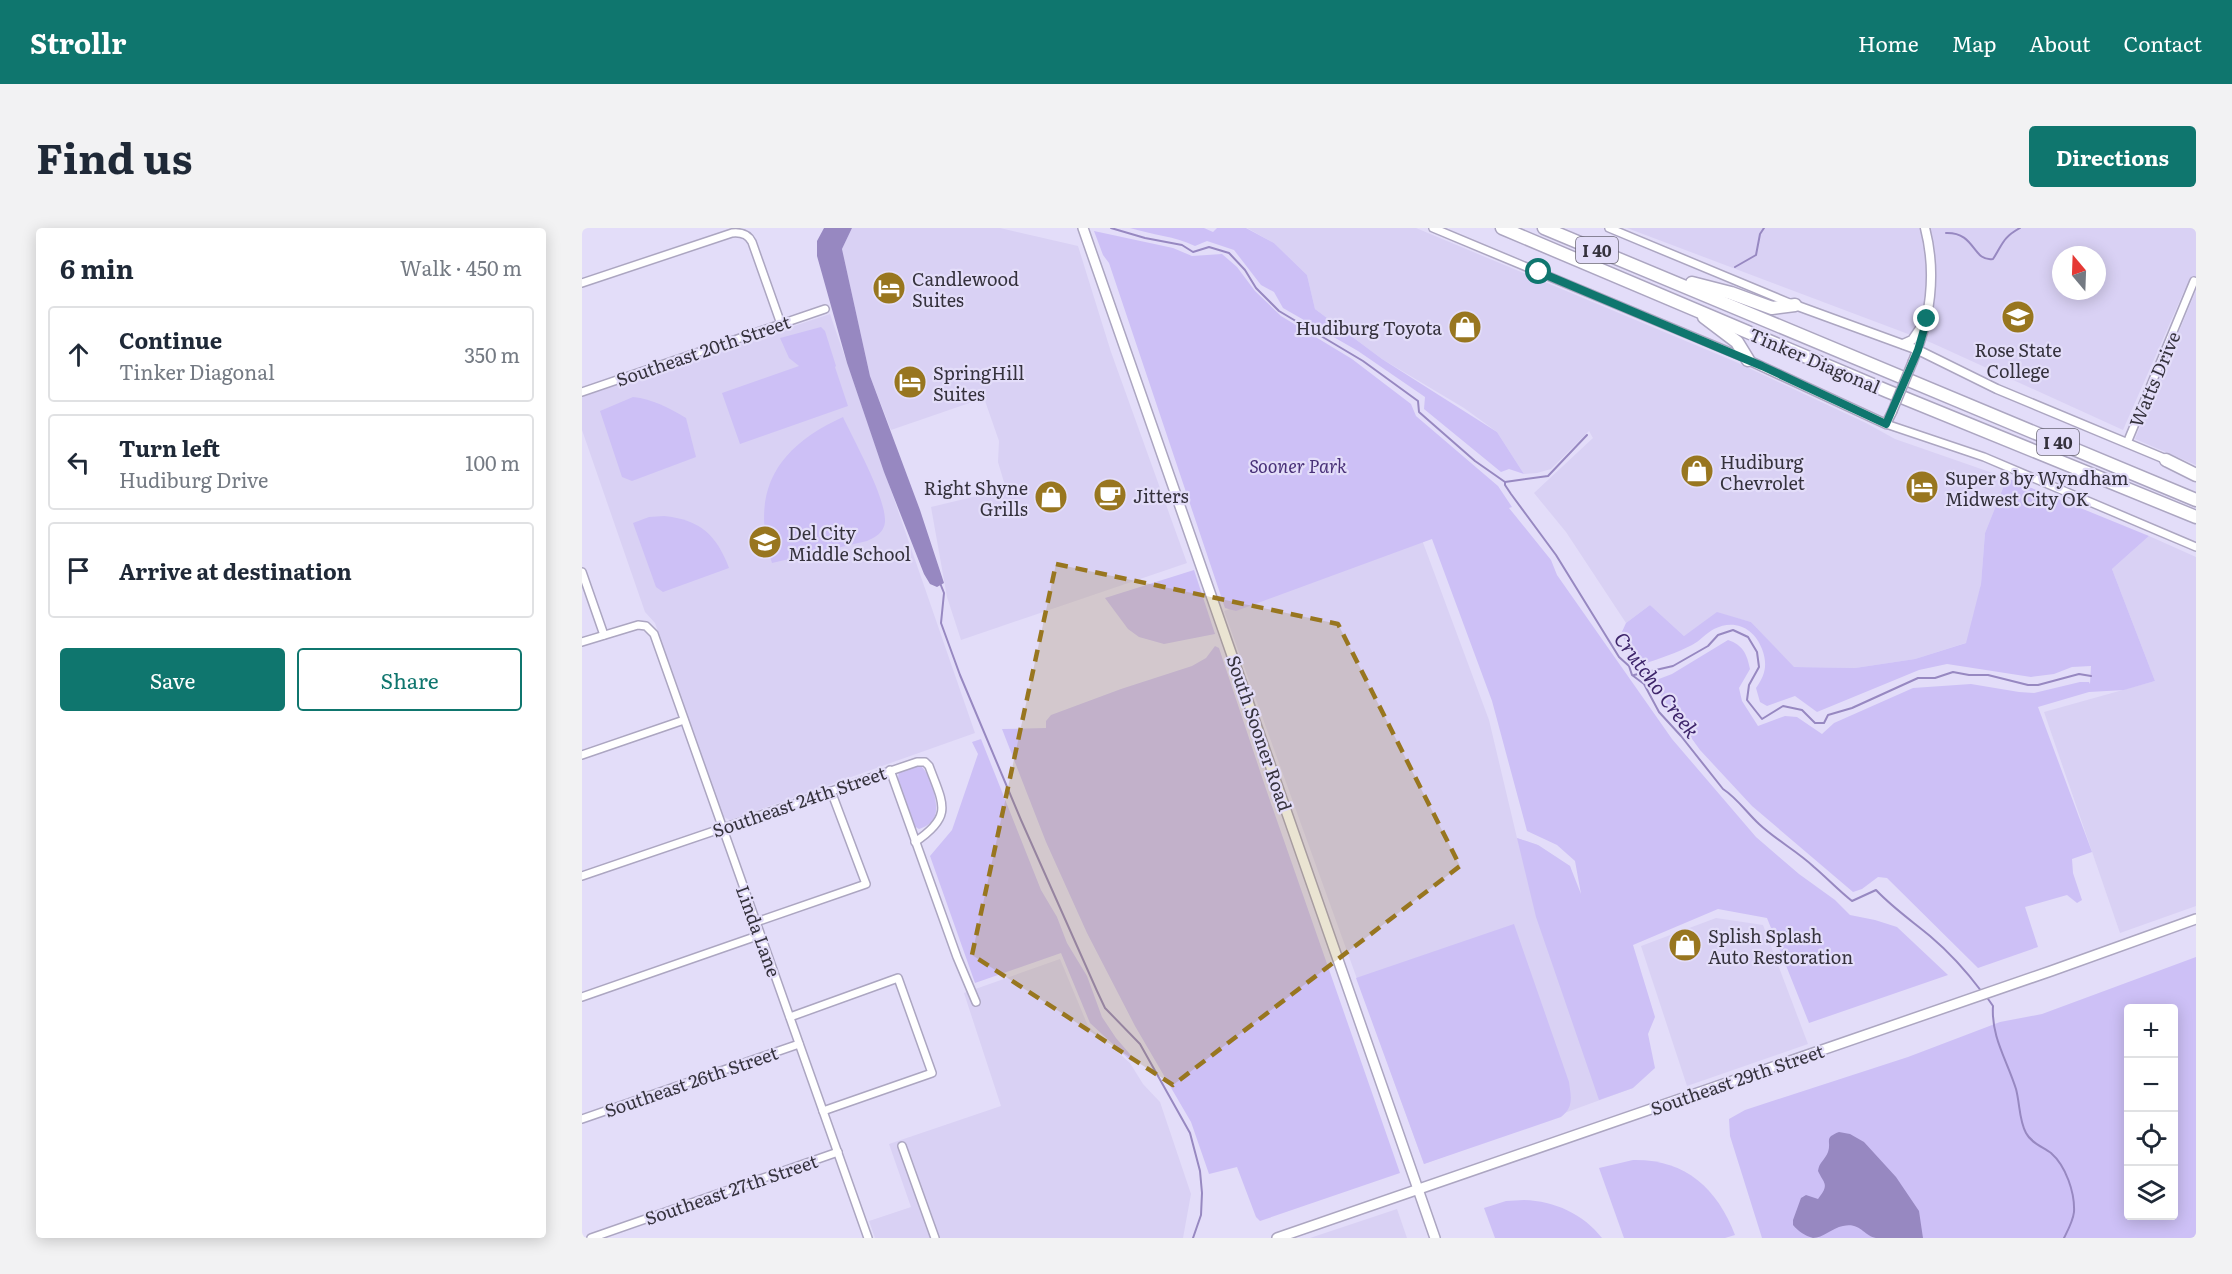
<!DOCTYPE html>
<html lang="en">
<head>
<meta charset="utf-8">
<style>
	:root { --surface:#fff; --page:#f2f2f3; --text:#1f2937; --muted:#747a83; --line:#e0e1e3; --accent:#0f766e }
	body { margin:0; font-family:Literata,serif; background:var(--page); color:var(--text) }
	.controls { position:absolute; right:18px; bottom:18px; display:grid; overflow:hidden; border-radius:6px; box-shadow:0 3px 15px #0003 }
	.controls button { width:54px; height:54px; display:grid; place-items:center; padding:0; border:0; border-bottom:2px solid var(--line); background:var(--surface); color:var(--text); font:30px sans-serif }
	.compass { position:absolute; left:1470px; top:18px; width:54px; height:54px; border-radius:50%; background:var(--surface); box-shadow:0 3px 15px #0003; rotate:341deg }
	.stop { position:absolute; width:18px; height:18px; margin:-14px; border:4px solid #0f766e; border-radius:50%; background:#fff }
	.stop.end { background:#0f766e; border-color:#fff; box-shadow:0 2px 6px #0008 }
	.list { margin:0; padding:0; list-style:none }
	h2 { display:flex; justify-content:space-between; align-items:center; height:78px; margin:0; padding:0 24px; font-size:26px }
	h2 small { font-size:20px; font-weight:400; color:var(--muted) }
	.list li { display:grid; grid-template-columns:39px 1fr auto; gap:18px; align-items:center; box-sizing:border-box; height:96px; margin:0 12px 12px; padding:0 12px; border:2px solid var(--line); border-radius:6px }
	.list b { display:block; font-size:22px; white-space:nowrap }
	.list p { margin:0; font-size:20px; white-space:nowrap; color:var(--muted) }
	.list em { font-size:20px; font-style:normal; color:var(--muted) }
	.actions { display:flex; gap:12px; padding:18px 24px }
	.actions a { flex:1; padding:14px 0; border:2px solid var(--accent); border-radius:6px; text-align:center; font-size:21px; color:var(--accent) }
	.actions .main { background:var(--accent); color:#fff }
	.icon { flex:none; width:33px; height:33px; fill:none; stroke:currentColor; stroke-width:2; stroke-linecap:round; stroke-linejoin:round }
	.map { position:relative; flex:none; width:1614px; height:1010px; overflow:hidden; border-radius:6px }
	header { display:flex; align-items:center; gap:36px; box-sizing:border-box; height:84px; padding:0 30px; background:var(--accent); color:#fff }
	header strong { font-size:28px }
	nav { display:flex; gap:33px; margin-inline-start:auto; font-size:21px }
	.intro { display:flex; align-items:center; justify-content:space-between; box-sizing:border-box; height:144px; padding:0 36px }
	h1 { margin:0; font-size:42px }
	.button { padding:15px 27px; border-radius:6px; background:var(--accent); color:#fff; font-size:21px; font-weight:700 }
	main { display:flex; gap:36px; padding:0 36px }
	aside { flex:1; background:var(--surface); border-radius:6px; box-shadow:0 3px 15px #0003 }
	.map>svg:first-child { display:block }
	.built { fill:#d9d1f4; fill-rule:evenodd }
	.green { fill:#cdc0f6; fill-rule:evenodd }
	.water { fill:#9788c1 }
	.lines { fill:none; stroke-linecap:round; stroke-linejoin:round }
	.stream { stroke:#9788c1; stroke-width:2 }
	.minor-casing { stroke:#aca6c1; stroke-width:10 }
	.tertiary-casing { stroke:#aca6c1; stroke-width:11 }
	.secondary-casing { stroke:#aca6c1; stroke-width:12 }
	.motorway-casing { stroke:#aca6c1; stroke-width:15 }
	.minor { stroke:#fff; stroke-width:7 }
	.tertiary { stroke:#fff; stroke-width:8 }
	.secondary { stroke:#fff; stroke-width:9 }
	.motorway { stroke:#fff; stroke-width:12 }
	.tertiary-bridge-casing { stroke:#aca6c1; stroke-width:11; stroke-linecap:butt }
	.tertiary-bridge { stroke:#fff; stroke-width:8 }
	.route { stroke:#0f766e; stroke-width:8 }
	.marked { fill:#98761f; fill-opacity:0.2; stroke:#98761f; stroke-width:4.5; stroke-dasharray:12 8; stroke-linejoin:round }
	.labels { text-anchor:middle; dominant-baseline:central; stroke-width:4.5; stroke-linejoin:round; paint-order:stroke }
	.shield { fill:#e3ddf9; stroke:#696575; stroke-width:1.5 }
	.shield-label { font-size:16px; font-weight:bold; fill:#35323d }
	.poi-label { font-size:18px; fill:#35323d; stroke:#e3ddf9; text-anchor:start }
	.street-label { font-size:18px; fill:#35323d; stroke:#e3ddf9 }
	.park-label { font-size:18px; font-style:italic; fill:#493178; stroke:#e3ddf9 }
	.water-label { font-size:20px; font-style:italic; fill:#3e256b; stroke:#e3ddf9 }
</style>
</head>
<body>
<header>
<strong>Strollr</strong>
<nav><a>Home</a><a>Map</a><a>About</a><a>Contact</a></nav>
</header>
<div class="intro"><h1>Find us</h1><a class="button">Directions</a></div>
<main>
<aside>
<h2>6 min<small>Walk · 450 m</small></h2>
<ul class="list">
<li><svg class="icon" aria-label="ahead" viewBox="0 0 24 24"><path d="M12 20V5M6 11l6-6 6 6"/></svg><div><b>Continue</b><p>Tinker Diagonal</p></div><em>350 m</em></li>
<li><svg class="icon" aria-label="left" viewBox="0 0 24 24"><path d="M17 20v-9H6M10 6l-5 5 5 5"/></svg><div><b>Turn left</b><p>Hudiburg Drive</p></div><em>100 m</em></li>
<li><svg class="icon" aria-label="arrive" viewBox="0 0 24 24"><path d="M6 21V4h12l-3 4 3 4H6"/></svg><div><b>Arrive at destination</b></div></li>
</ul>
<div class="actions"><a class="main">Save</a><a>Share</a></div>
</aside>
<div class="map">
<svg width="1614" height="1010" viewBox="0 0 1614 1010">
	<rect width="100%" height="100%" fill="#e3ddf9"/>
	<g class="built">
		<path d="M270,0h148l78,18 33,106 76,211 -226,77 -14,-43 -16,-90 75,-18 -8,-27 1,-21 -15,-43 -93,32 -21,-54 -28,-127z"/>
		<path d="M665,0h169l320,134 130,61 29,16 112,39 -22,55 -4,51 -6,32 6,22 -66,21 -60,9 -62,-1 -42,-45 -34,-9 -33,23 -34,-31 -24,18 -60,-91 -32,-39 59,-55 -4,-7 -38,38 -14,4 -13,1 -27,-42 -33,-24 -82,-49 -67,-50 -8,-34 -33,-32z"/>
		<path d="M1045,0h569v59l-12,4 -61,139 -191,-87zM1479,27h36v36h-36z"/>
		<path d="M1614,62v175l-61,-26z"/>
		<path d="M248,86l145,419 -245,87 -8,-4 -67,-193 -10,-11 -63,-182v-33z"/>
		<path d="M1567,308l47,21v349l-76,27 -76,-221 111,-31 -43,-112z"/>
		<path d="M840,312l67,180 28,118 21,7 32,21 63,222 -209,76 -200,-553z"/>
		<path d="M1134,690l47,7 45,119 -121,42 -46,-140z"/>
		<path d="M478,731l28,67 42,37 13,21 17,18 31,92 -8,44h-308l-6,-17 42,-14 -22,-63 112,-38 -37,-113z"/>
		<path d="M815,981l10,29h-97z"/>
	</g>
	<g class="green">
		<path d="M548,0h74l9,4 4,-4h29l28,15 33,32 8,34 67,50 115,73 27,42 -15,-5 -8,3 -77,-63 1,-12 -67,-46 -75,-43 -9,-16 -13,-7 -27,-35 -27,-9 -12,5c-20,-10 -43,-11 -65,-18z"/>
		<path d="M512,3l79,17 19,8 30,-2 15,13 18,24 26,25 71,43 59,45 5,12 82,70 14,21 -3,1 42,52 6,15 115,164 84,98 43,37 36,26 15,15 25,5 22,7 51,48 -139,48 -42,-105 -49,-9 -85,36 22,72 -7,17 7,34 -22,20 -34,12 -63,-183 -19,-79 21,7 32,21 11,28 -6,-33 -18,-16 -30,-14 -35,-130 -60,-162 -196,72 -11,-3 -116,-345 -6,-8z"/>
		<path d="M239,99l4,4 11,35 -1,1 13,39 -108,38 -18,-51 77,-27 -10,-8 -9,-20z"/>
		<path d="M51,169c20,2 36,11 53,21l10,39 -64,24 -10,-4 -22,-66z"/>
		<path d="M261,189c11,24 43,80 42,105 -1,11 -10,15 -18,19l-95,22c-23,-72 5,-116 71,-146z"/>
		<path d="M1425,250l142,58 -37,33 43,112 -31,9 -35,2 -51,15 54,145 -20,7 1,14 9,27 -5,3 -10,-8 -42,12 13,40 -60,21 -91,-90 -9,-1 -16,12 -9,3 -101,-86 -52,-56 -49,-68 21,-8 56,-34c15,5 19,14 22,29l-11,19 3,13 16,25 27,-10 12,1 25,17 12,-11 79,-35 58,-4 48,8 15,1 46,-11h9l1,2 1,-18 -19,1 -18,7 -23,3 -84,-13 -28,6 -102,42 -22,-16 -28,10 -7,-4 -4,-14c9,-13 12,-23 6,-39 -7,-20 -27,-31 -48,-20 -8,4 -14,12 -22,16 -15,8 -32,13 -48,19l-9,-6 -14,-24 5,-11 24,-18 34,31 33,-24 34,10 43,45 61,1 60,-9 51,-16 15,-59 4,-51z"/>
		<path d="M82,288c36,4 52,18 65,52l-66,24 -7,-5 -23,-64 16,-6z"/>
		<path d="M612,342l21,64 -51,10 -25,-7 -11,-8 -23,-31z"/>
		<path d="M633,418l4,2 47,141 134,384 -140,48 -4,-4 -19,-50 -28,7 -18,-52 -56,-96 -48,-93 -41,-91 -44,-113 44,-1v-7l5,-6 70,-26 71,-23 14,-8z"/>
		<path d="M399,511l60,151 16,27 10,26 20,33 15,41 14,21 19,22 -4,1 -41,-38 -29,-70 -86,30 -45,-127 22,-26 26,-76 -6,-12z"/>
		<path d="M337,537c11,5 22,43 15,53 -3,6 -9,9 -15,11l-5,-3 -16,-47 1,-8z"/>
		<path d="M932,696l55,158c2,15 5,25 -8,35l-137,47 -68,-186z"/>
		<path d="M1614,729v281h-434l-32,-102 -1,-17 16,-9 163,-53 92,-35 42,-8zM1546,780h46v208h-46z"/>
		<path d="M1051,932c52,-1 84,28 102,75l-10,3h-101l-25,-70z"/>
		<path d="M942,972c31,1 59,14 78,38h-107l-11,-30 22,-7z"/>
	</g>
	<g class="water">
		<path d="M242,0h28l-10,21 28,127 50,134 24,73 -7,4 -7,-3 -6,-10 -40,-102 -37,-109 -30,-107v-15z"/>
		<path d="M1257,904l11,2 14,8 32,35 23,34 4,27c-15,0 -32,0 -47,0 -12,-2 -16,-16 -33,-12 -11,2 -20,12 -30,12 -8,-2 -15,-7 -20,-13v-5l8,-22 5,-3 12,4c12,-15 6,-15 0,-28 1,-9 7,-11 10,-19 4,-11 -5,-14 11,-20z"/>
	</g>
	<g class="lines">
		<g class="stream">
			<path d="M529,0l34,10 37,7 11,7 16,-5 20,6 16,17 11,18 23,23 84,50 55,40 1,11 56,49 30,21v3l6,9 45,61 63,102 10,9 3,9 12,9 15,28 22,24 42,53c14,9 24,24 36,35 17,16 38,27 55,43 13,11 25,24 38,34l24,-11c17,18 36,31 54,46 19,16 37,36 52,56"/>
			<path d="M1364,5c30,-1 26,29 47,26 10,-15 9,-21 27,-31"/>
			<path d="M1153,39l21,-12 4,-21 4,-6"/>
			<path d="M923,254l43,-6 39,-41"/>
			<path d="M358,355l4,10 -3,30 19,52 61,145 76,171 8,17 35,36 50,89 10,38 2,22 -1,22 -8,23"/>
			<path d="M1052,447l39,-9 35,-20 10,-11 15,-5 15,7 9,15 2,15 -10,18 -2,15 15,19 21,-13 19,4 13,13h9l4,-8 24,-7 66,-30h17l18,-6 16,3h19l40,10h10l41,-11 12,2"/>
			<path d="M1404,768l7,10c-2,31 14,54 23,83 4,15 3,31 10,44 5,10 17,14 25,20 15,13 24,40 23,59 -1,9 -6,18 -10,26"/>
		</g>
		<g class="minor-casing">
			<g id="minor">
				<path d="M851,0l314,131"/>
				<path d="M1027,0l183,76"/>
				<path d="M0,55l150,-50c9,-1 16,1 20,9l29,82"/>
				<path d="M0,164l243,-83"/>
				<path d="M1304,196l98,33 212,90"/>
				<path d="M1545,215l67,-162"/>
				<path d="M0,344l22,63"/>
				<path d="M0,414l56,-17 8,1 8,8 214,604"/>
				<path d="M0,527l102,-35"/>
				<path d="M308,542l67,187 19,45"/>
				<path d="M0,648l335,-114h8l4,4c14,38 25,50 -14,76"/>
				<path d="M174,694l110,-38 -35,-93"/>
				<path d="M0,769l178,-62"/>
				<path d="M208,789l108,-39 34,95 -109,38"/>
				<path d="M0,891l217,-75"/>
				<path d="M320,918l33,92"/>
				<path d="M9,1010l247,-86"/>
			</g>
		</g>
		<g class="tertiary-casing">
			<g id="tertiary">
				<path d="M1213,77l123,45 79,39 173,72"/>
				<path d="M1321,116l9,-4 11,-16"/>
				<path d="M1166,132l138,64 6,-12"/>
				<path d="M1331,133c18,-44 24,-87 12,-133"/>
			</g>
		</g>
		<g class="secondary-casing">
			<g id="secondary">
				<path d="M501,0l352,1010"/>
				<path d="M695,1010l774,-267 145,-52"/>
			</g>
		</g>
		<g class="motorway-casing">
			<g id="motorway">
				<path d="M920,0l385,163 309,126"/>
				<path d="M962,0l652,272"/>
				<path d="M1110,55l39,10 41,15 23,-3"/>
				<path d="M1122,89l33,25 11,18"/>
				<path d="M1584,232l30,15"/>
			</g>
		</g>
		<use href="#minor" class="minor"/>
		<use href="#tertiary" class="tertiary"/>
		<use href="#secondary" class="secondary"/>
		<use href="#motorway" class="motorway"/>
		<g class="tertiary-bridge-casing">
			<path id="tertiary-bridge" d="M1310,184l21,-51"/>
		</g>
		<use href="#tertiary-bridge" class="tertiary-bridge"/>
	</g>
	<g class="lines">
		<path class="route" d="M957,44l223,94 124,58 32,-74 9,-31"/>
	</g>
	<path class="marked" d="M474,336l282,60 122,242 -287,219 -201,-130z"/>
	<defs>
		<g id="hotel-disc" transform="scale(1.725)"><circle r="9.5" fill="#98761f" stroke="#e3ddf9"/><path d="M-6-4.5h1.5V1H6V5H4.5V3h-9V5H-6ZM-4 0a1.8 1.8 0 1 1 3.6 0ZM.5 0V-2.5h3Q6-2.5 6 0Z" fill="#fff"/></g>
		<g id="university-disc" transform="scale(1.725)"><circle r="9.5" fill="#98761f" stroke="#e3ddf9"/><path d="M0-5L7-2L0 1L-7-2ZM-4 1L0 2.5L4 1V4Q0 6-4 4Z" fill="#fff"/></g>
		<g id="shop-disc" transform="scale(1.725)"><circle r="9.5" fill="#98761f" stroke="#e3ddf9"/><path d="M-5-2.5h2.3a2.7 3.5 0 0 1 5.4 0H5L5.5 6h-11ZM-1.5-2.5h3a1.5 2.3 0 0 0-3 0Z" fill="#fff"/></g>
		<g id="cafe-disc" transform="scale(1.725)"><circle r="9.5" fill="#98761f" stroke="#e3ddf9"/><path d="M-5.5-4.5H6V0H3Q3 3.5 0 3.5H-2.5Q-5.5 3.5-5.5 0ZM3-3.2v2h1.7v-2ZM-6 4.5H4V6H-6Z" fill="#fff"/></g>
		<g id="school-disc" transform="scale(1.725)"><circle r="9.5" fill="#98761f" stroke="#e3ddf9"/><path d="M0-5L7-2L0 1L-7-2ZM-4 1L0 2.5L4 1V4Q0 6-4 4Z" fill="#fff"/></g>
	</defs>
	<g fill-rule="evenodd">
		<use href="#hotel-disc" x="307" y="60"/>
		<use href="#university-disc" x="1436" y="89"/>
		<use href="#shop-disc" x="883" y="99"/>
		<use href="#hotel-disc" x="328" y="154"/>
		<use href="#shop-disc" x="1115" y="243"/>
		<use href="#hotel-disc" x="1340" y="259"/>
		<use href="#cafe-disc" x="528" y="267"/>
		<use href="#shop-disc" x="469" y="269"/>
		<use href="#school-disc" x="183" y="314"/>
		<use href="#shop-disc" x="1103" y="717"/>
	</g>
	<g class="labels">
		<g class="shield">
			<rect x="994" y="9" width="42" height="26" rx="4.5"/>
			<rect x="1455" y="201" width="42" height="26" rx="4.5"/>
		</g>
		<g class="shield-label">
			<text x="1015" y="22">I 40</text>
			<text x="1476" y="214">I 40</text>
		</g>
		<g class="poi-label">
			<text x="330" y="50">Candlewood<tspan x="330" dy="21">Suites</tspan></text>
			<text x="860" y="99" text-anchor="end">Hudiburg Toyota</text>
			<text x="1436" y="121" text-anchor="middle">Rose State<tspan x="1436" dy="21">College</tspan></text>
			<text x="351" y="144">SpringHill<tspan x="351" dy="21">Suites</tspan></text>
			<text x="1138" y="233">Hudiburg<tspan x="1138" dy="21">Chevrolet</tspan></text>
			<text x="1363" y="249">Super 8 by Wyndham<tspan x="1363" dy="21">Midwest City OK</tspan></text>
			<text x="446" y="259" text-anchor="end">Right Shyne<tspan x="446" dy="21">Grills</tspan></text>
			<text x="551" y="267">Jitters</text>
			<text x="206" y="304">Del City<tspan x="206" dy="21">Middle School</tspan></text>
			<text x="1126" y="707">Splish Splash<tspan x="1126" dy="21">Auto Restoration</tspan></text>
		</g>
		<g class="street-label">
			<text transform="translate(121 122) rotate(-19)">Southeast 20th Street</text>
			<text transform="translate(1233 132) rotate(23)">Tinker Diagonal</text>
			<text transform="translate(1572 151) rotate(-67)">Watts Drive</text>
			<text transform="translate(678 505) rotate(71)">South Sooner Road</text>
			<text transform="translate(217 573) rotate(-19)">Southeast 24th Street</text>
			<text transform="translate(177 703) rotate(70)">Linda Lane</text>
			<text transform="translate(1155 851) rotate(-19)">Southeast 29th Street</text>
			<text transform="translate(109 853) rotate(-19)">Southeast 26th Street</text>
			<text transform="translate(149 961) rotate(-19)">Southeast 27th Street</text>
		</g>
		<g class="park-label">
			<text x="716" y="237">Sooner Park</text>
		</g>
		<g class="water-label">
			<text transform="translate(1076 456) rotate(53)">Crutcho Creek</text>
		</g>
	</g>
</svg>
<div class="controls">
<button>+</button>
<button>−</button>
<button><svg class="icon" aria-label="locate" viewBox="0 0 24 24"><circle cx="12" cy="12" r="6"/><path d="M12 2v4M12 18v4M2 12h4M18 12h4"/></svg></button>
<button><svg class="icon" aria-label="layers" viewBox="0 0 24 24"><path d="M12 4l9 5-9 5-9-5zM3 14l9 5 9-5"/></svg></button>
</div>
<svg class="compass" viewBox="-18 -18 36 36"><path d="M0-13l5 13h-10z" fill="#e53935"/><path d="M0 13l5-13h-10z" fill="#747a83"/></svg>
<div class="stop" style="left:957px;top:44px"></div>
<div class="stop end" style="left:1345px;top:91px"></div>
</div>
</main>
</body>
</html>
